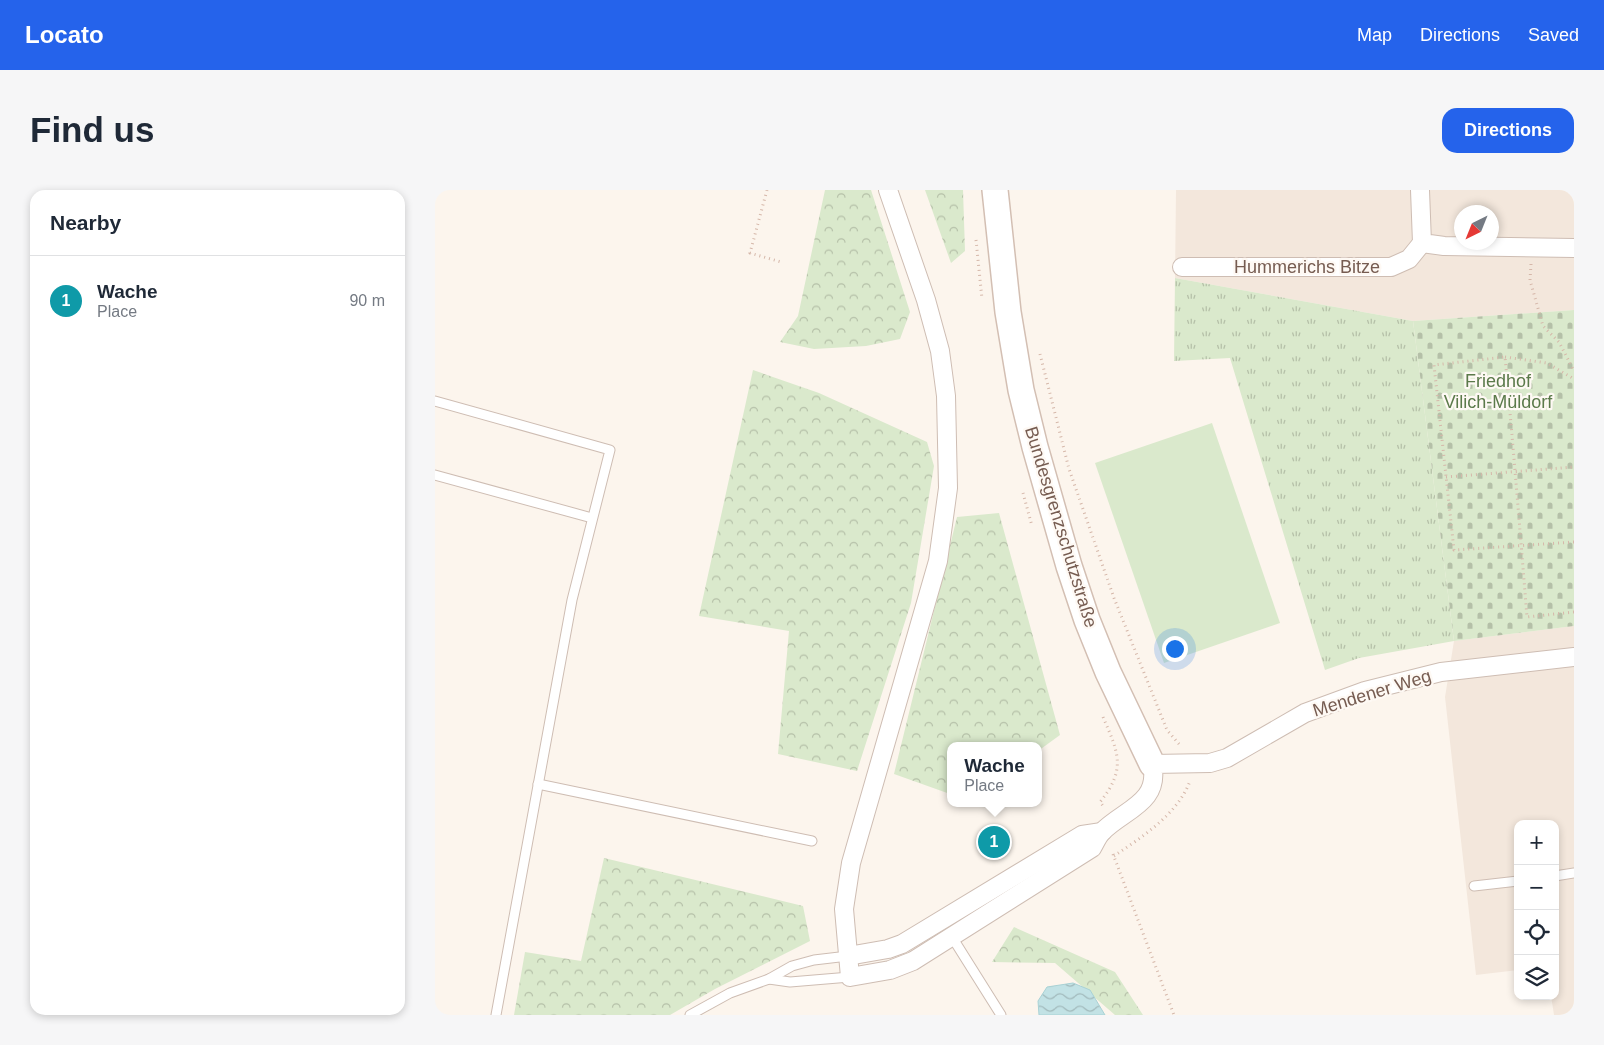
<!DOCTYPE html>
<html lang="en">
<head>
<meta charset="utf-8">
<style>
	:root { --surface:#fff; --page:#f6f6f7; --text:#1f2937; --muted:#747a83; --line:#e0e1e3; --accent:#2563eb }
	body { margin:0; font-family:Helvetica,sans-serif; background:var(--page); color:var(--text) }
	.controls { position:absolute; right:15px; bottom:15px; display:grid; overflow:hidden; border-radius:10px; box-shadow:0 2px 8px #0003 }
	.controls button { width:45px; height:45px; display:grid; place-items:center; padding:0; border:0; border-bottom:1px solid var(--line); background:var(--surface); color:var(--text); font:25px sans-serif }
	.compass { position:absolute; left:1019px; top:15px; width:45px; height:45px; border-radius:50%; background:var(--surface); box-shadow:0 2px 8px #0003; rotate:223deg }
	.you { position:absolute; left:739px; top:458px; width:18px; height:18px; margin:-12px; border:4px solid #fff; border-radius:50%; background:#1a73e8; box-shadow:0 0 0 8px #1a73e833 }
	.badge { display:grid; place-items:center; width:32px; height:32px; border-radius:50%; background:var(--accent); color:#fff; font-size:16px; font-weight:700 }
	.pin { position:absolute; translate:-50% -50%; border:2px solid #fff; box-shadow:0 1px 5px #0006 }
	.popup { position:absolute; left:512px; top:552px; width:95px; height:65px; box-sizing:border-box; display:grid; place-content:center; border-radius:10px; background:var(--surface); filter:drop-shadow(0 1px 4px #0005); font-size:16px; white-space:nowrap; color:var(--muted) }
	.popup b { font-size:19px; color:var(--text) }
	.popup::after { content:''; position:absolute; left:50%; top:100%; margin-left:-10px; border:10px solid transparent; border-top-color:var(--surface) }
	.list { margin:0; padding:0; list-style:none }
	h2 { display:flex; justify-content:space-between; align-items:center; height:65px; margin:0; padding:0 20px; font-size:21px }
	h2 small { font-size:16px; font-weight:400; color:var(--muted) }
	.list li { display:grid; grid-template-columns:32px 1fr auto; gap:15px; align-items:center; box-sizing:border-box; height:90px; padding:0 20px; border-top:1px solid var(--line) }
	.list b { display:block; font-size:19px; white-space:nowrap }
	.list p { margin:0; font-size:16px; white-space:nowrap; color:var(--muted) }
	.list em { font-size:16px; font-style:normal; color:var(--muted) }
	.icon { flex:none; width:28px; height:28px; fill:none; stroke:currentColor; stroke-width:2; stroke-linecap:round; stroke-linejoin:round }
	.map { position:relative; flex:none; width:1139px; height:825px; overflow:hidden; border-radius:15px }
	header { display:flex; align-items:center; gap:30px; box-sizing:border-box; height:70px; padding:0 25px; background:var(--accent); color:#fff }
	header strong { font-size:24px }
	nav { display:flex; gap:28px; margin-inline-start:auto; font-size:18px }
	.intro { display:flex; align-items:center; justify-content:space-between; box-sizing:border-box; height:120px; padding:0 30px }
	h1 { margin:0; font-size:35px }
	.button { padding:12px 22px; border-radius:15px; background:var(--accent); color:#fff; font-size:18px; font-weight:700 }
	main { display:flex; gap:30px; padding:0 30px }
	aside { flex:1; background:var(--surface); border-radius:15px; box-shadow:0 2px 8px #0003 }
	.map>svg:first-child { display:block }
	.residential { fill:#f3e7dc; fill-rule:evenodd }
	.grass { fill:url(#grass-tufts) }
	.forest { fill:url(#forest-crowns) }
	.cemetery { fill:url(#cemetery-stones) }
	.pitch { fill:#dae9cc }
	.water { fill:url(#water-waves); stroke:#a9d2d5 }
	.lines { fill:none; stroke-linecap:round; stroke-linejoin:round }
	.lane-casing { stroke:#cebdb3; stroke-width:11 }
	.street-casing { stroke:#cebdb3; stroke-width:20 }
	.secondary-casing { stroke:#d3bfb3; stroke-width:28 }
	.path { stroke:#d5b7a9; stroke-width:3; stroke-dasharray:1 4; stroke-linecap:butt }
	.lane { stroke:#fff; stroke-width:9 }
	.street { stroke:#fff; stroke-width:18 }
	.secondary { stroke:#fff; stroke-width:25 }
	.labels { text-anchor:middle; dominant-baseline:central; stroke-width:4.5; stroke-linejoin:round; paint-order:stroke }
	.street-label { font-size:18px; fill:#765c51; stroke:#fef9f4 }
	.park-label { font-size:18px; fill:#5b7a4a; stroke:#fef9f4 }
</style>
</head>
<body>
<header>
<strong>Locato</strong>
<nav><a>Map</a><a>Directions</a><a>Saved</a></nav>
</header>
<div class="intro"><h1>Find us</h1><a class="button">Directions</a></div>
<main>
<aside>
<h2>Nearby<small></small></h2>
<ul class="list">
<li><span class="badge" style="background:#0f9aa8">1</span><div><b>Wache</b><p>Place</p></div><em>90 m</em></li>
</ul>
</aside>
<div class="map">
<svg width="1139" height="825" viewBox="0 0 1139 825">
	<defs>
		<pattern id="grass-tufts" width="24" height="20" patternUnits="userSpaceOnUse" patternTransform="scale(1.25)"><rect width="24" height="20" fill="#dae9cc"/><path d="M3 7l-1-3M5 7V3M7 7l1-3M15 17l-1-3M17 17v-4M19 17l1-3" fill="none" stroke="#b5c0a8"/></pattern>
		<pattern id="forest-crowns" width="20" height="18" patternUnits="userSpaceOnUse" patternTransform="scale(1.25)"><rect width="20" height="18" fill="#dae9cc"/><path d="M2 6a3 3 0 1 1 6 0M12 15a3 3 0 1 1 6 0" fill="none" stroke="#b5c0a8"/></pattern>
		<pattern id="cemetery-stones" width="16" height="16" patternUnits="userSpaceOnUse" patternTransform="scale(1.25)"><rect width="16" height="16" fill="#dae9cc"/><path d="M2 7V4a2 2 0 0 1 4 0v3zM10 15v-3a2 2 0 0 1 4 0v3z" fill="#b5c0a8"/></pattern>
		<pattern id="water-waves" width="16" height="10" patternUnits="userSpaceOnUse" patternTransform="scale(1.25)"><rect width="16" height="10" fill="#c2e2e5"/><path d="M0 5q4-4 8 0t8 0" fill="none" stroke="#a2babc"/></pattern>
	</defs>
	<rect width="100%" height="100%" fill="#fcf5ed"/>
	<g class="residential">
		<path d="M741,0h398v120l-161,11 -238,-43zM1026,22h30v30h-30z"/>
		<path d="M1139,436v389h-20l-3,-19h4v-172h-37v146l-42,5 -31,-278 9,-56z"/>
	</g>
	<path class="grass" d="M740,88l238,43 41,320 -95,17 -34,12 -95,-312 -56,3z"/>
	<g class="forest">
		<path d="M390,0h46l39,122 -10,27 -34,7 -52,3 -34,-7 18,-26z"/>
		<path d="M490,0h38l2,61 -14,12z"/>
		<path d="M318,180l66,23 108,49 7,24 -23,137 -54,168 -79,-17 11,-123 -90,-15z"/>
		<path d="M564,323l61,222 -22,16v-5h-88v48l-56,-20 63,-257z"/>
		<path d="M169,668l199,48 7,35 -95,48 -45,26h-156l11,-63 56,9z"/>
		<path d="M579,737l101,45 28,43h-28l-60,-52 -63,-1z"/>
	</g>
	<path class="cemetery" d="M1139,120v316l-120,15 -41,-320z"/>
	<path class="pitch" d="M777,233l68,200 -116,40 -69,-200z"/>
	<path class="water" d="M638,793l17,7 15,25h-66l-1,-14 9,-14z"/>
	<g class="lines">
		<g class="lane-casing">
			<g id="lane">
				<path d="M0,211l175,49 -38,150 -76,415"/>
				<path d="M0,285l157,43"/>
				<path d="M103,594l274,57"/>
				<path d="M1120,686l19,-3"/>
				<path d="M1039,696l44,-5"/>
				<path d="M517,747l49,78"/>
				<path d="M334,789l21,3 60,-5"/>
				<path d="M255,825l40,-22 39,-14 23,-13 22,-6 34,-4"/>
			</g>
		</g>
		<g class="street-casing">
			<g id="street">
				<path d="M453,0l38,110 14,51 6,45 2,92 -10,73 -87,302 -7,46 6,68 40,-7 23,-9 179,-113c3,-5 6,-12 10,-16 21,-22 59,-29 50,-68l58,-1 17,-5 78,-45 60,-22 76,-19 133,-15"/>
				<path d="M985,0l2,53 22,3 130,2"/>
				<path d="M747,77h209l18,-8 13,-16"/>
				<path d="M413,766l40,-7 14,-5 180,-109 20,-3"/>
			</g>
		</g>
		<g class="secondary-casing">
			<path id="secondary" d="M560,0l13,122 13,78 14,57 34,119 18,54 21,52 44,92"/>
		</g>
		<g class="path">
			<path d="M332,0l-17,63 31,9"/>
			<path d="M541,50l6,59"/>
			<path d="M1096,74l-1,16 13,46 16,16 15,29"/>
			<path d="M605,164l29,115 45,129 53,132 12,14"/>
			<path d="M1070,167l42,6 27,16"/>
			<path d="M1011,287l128,-10"/>
			<path d="M588,303l9,33"/>
			<path d="M1139,352l-120,8 -20,-185 71,-8c8,87 15,173 22,260l47,-5"/>
			<path d="M668,527c15,35 24,52 -3,85l4,5"/>
			<path d="M678,664l61,161"/>
			<path d="M679,666c28,-19 64,-42 76,-75"/>
		</g>
		<use href="#lane" class="lane"/>
		<use href="#street" class="street"/>
		<use href="#secondary" class="secondary"/>
	</g>
	<g class="labels">
		<g class="street-label">
			<text x="872" y="77">Hummerichs Bitze</text>
			<text transform="translate(626 337) rotate(73)">Bundesgrenzschutzstraße</text>
			<text transform="translate(937 503) rotate(-17)">Mendener Weg</text>
		</g>
		<g class="park-label">
			<text x="1063" y="191">Friedhof<tspan x="1063" dy="21">Vilich-Müldorf</tspan></text>
		</g>
	</g>
</svg>
<div class="controls">
<button>+</button>
<button>−</button>
<button><svg class="icon" aria-label="locate" viewBox="0 0 24 24"><circle cx="12" cy="12" r="6"/><path d="M12 2v4M12 18v4M2 12h4M18 12h4"/></svg></button>
<button><svg class="icon" aria-label="layers" viewBox="0 0 24 24"><path d="M12 4l9 5-9 5-9-5zM3 14l9 5 9-5"/></svg></button>
</div>
<svg class="compass" viewBox="-18 -18 36 36"><path d="M0-13l5 13h-10z" fill="#e53935"/><path d="M0 13l5-13h-10z" fill="#747a83"/></svg>
<div class="you"></div>
<div class="pin badge" style="left:559px;top:652px;background:#0f9aa8">1</div>
<div class="popup"><b>Wache</b>Place</div>
</div>
</main>
</body>
</html>
